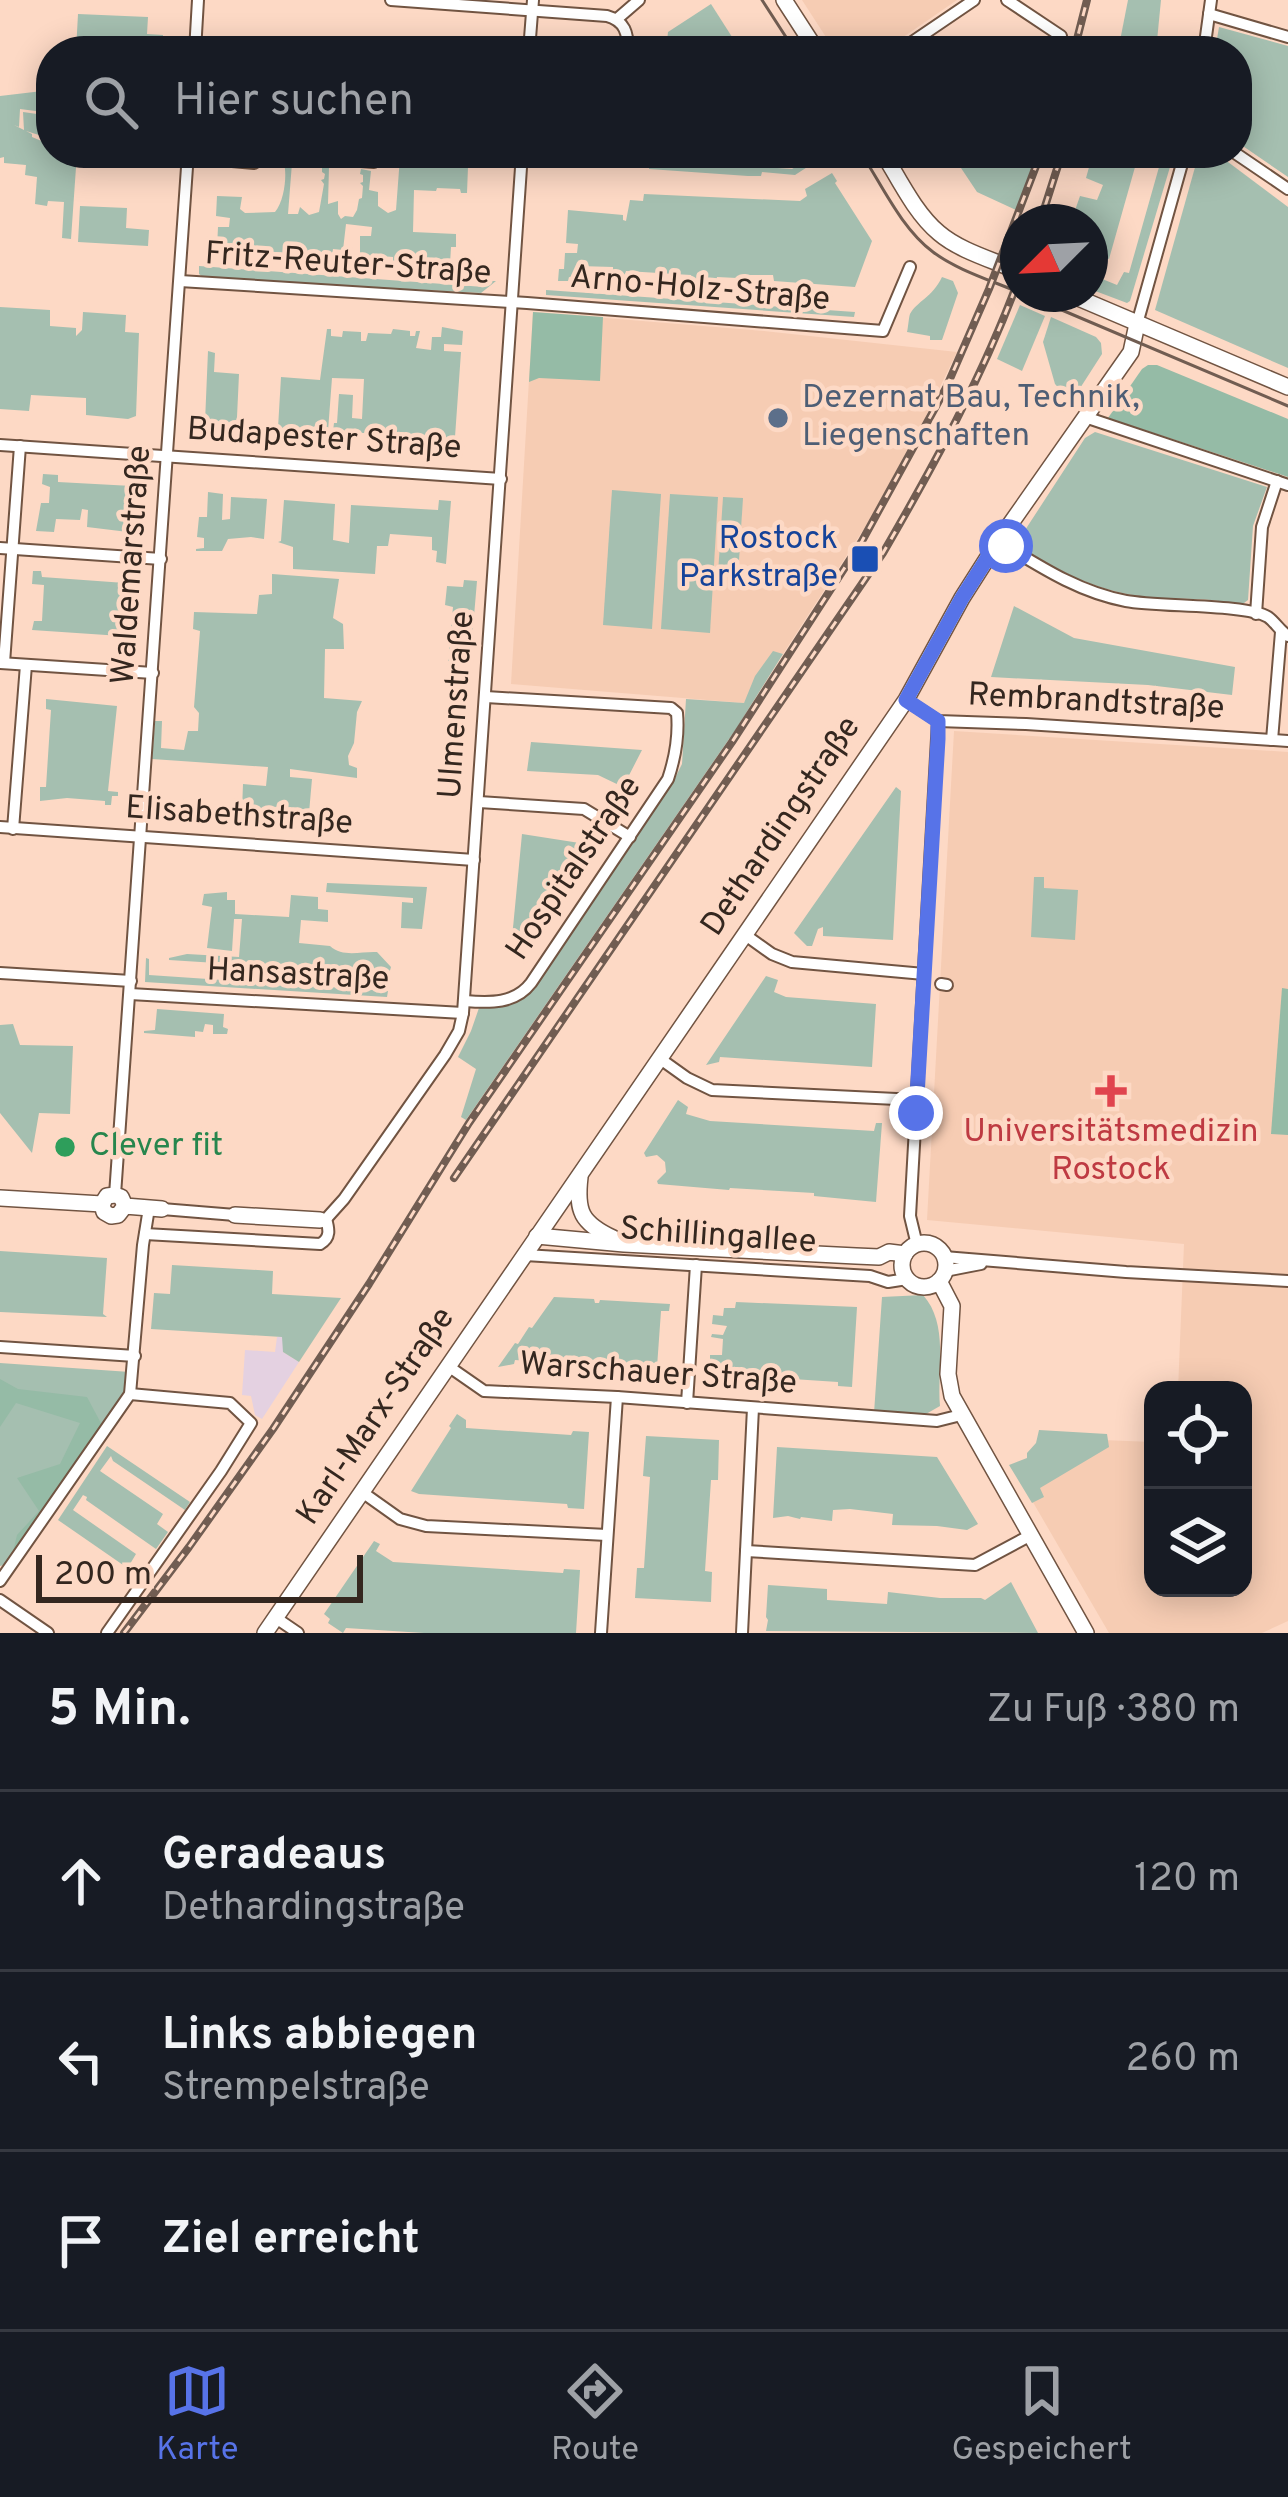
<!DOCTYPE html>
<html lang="de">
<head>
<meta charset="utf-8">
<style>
	:root { --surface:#171b24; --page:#242831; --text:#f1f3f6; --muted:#9ea1a6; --line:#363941; --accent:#5773e8 }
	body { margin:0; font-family:Overpass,sans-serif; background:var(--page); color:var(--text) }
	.controls { position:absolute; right:36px; bottom:36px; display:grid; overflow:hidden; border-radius:24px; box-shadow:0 6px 30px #0003 }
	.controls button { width:108px; height:108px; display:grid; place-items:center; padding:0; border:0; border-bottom:3px solid var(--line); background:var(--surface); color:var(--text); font:60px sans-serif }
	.compass { position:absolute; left:1000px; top:204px; width:108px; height:108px; border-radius:50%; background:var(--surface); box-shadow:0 6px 30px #0003; rotate:246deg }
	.scale { position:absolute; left:36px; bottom:30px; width:327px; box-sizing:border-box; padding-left:12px; border:6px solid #34271f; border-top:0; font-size:33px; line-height:42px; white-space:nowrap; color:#34271f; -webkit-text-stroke:9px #fdd9c5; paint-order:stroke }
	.stop { position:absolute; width:36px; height:36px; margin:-27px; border:9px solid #5773e8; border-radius:50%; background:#fff }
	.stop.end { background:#5773e8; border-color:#fff; box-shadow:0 3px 12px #0008 }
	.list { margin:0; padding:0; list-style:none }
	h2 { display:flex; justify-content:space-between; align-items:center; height:156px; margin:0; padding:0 48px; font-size:51px }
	h2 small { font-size:39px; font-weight:400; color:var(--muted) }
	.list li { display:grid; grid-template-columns:78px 1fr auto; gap:36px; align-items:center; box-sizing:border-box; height:180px; padding:0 48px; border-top:3px solid var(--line) }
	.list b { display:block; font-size:45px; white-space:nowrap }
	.list p { margin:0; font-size:39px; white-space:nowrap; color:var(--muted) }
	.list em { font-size:39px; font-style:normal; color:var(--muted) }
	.icon { flex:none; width:66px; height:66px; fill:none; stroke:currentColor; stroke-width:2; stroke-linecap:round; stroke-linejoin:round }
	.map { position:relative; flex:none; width:1288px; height:1633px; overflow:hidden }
	.search { position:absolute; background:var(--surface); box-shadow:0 6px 30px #0003; left:36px; right:36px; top:36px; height:132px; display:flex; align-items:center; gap:30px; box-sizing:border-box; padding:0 42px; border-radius:48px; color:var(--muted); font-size:45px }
	.sheet { height:696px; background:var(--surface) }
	nav { display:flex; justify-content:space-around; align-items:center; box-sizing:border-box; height:168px; border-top:3px solid var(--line); background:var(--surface); font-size:33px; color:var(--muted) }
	nav a { display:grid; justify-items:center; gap:6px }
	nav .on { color:var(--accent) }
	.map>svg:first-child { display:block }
	.industrial { fill:#e4d1e1 }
	.built { fill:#f6ccb3 }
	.green { fill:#a5bfb0 }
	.forest { fill:#95bba6 }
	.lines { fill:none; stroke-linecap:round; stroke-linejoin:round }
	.street-casing { stroke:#715442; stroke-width:14 }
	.secondary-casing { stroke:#715442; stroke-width:18 }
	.street { stroke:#fff; stroke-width:10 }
	.secondary { stroke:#fff; stroke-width:15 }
	.tram { stroke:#715d52; stroke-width:3 }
	.rail-casing { stroke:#715d52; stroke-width:8 }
	.rail { stroke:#fdd9c5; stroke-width:3; stroke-dasharray:9; stroke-linecap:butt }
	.route { stroke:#5773e8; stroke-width:15 }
	.service-dot { fill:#5c6f8a; stroke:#fdd9c5; stroke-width:4.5 }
	.transit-dot { fill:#1a4fb4; stroke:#fdd9c5; stroke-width:4.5 }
	.health-dot { fill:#e0444e; stroke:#fdd9c5; stroke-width:4.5 }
	.leisure-dot { fill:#2e9e5b; stroke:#fdd9c5; stroke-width:4.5 }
	.labels { text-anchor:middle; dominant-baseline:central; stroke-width:9; stroke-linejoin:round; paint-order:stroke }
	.street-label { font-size:33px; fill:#34271f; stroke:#fdd9c5 }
	.service-label { font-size:33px; fill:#4e5e75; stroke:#fdd9c5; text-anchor:start }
	.transit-label { font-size:33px; fill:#164399; stroke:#fdd9c5; text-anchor:end }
	.health-label { font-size:33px; fill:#be3a42; stroke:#fdd9c5 }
	.leisure-label { font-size:33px; fill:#27864d; stroke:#fdd9c5; text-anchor:start }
</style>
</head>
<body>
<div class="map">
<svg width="1288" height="1633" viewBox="0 0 1288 1633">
	<rect width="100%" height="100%" fill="#fdd9c5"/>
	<path class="industrial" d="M277,1337h6v15l16,10 -37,57 -7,-4 -4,-19 -9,-1 3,-45 30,2z"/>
	<g class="built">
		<path d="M802,0h155l-74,51h-48z"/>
		<path d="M533,312l231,19 193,21 -51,105 -39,67 -84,130 -10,-2 -29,51 -233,-19z"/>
		<path d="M954,731l334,21v869l-26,12h-153l-93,-160 60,-34 77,3v146h90v-198h-65l6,-146 -257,-24z"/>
	</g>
	<g class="green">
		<path d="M1128,0h33l-5,51h-38z"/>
		<path d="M711,4l30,47h-75l2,-19z"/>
		<path d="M78,14l70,3 -1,17 16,1 -1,16h-86z"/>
		<path d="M1219,27l69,19v131l-51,-35v-91h-22z"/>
		<path d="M51,90v23l-31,-4 -1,18 -5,-2 10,5 -1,-18 28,4v8l-12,11 -13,-4 6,3v3l19,8v8h26l-6,86 -9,-1 2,-36 -16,-1 -1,5 -12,-2 2,-27 -12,-2 1,-10 -22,-2v-6l-4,1v-62z"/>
		<path d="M407,153h43v3h-8l-1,9 27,2 -1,26h-6l-1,-4 -23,-1 -1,3 -22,-1 -1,42 43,2v13h-5l-1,17 -46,-3 -1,4 -10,-1v-7l-12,-1 -1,7h-10l-1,-4 -9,-1v-22h11l1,-9 -26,-3 -3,26 -10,-1 -1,7 -115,-8 1,-21h11l1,-9 -14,-2 1,-20 25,1 -2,12 5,4 30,-1c10,-12 12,-39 9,-48l8,-1 -4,51h10l2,-7 9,8 10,-3 5,-28 -3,-4 3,-1 1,-5 -3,-2v-5h7l-1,37 10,-3v13l3,5 4,-3 8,1 4,-7 2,-11 3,-1 1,-12 -3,-3 3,-1v-7l-3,-1 1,-5 10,2 -2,19 9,2v14l10,7 8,-3 4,-53z"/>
		<path d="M819,153h10l-34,22 -33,-3 -1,4h-13l-99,-7v-4h-12v-6l155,10z"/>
		<path d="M951,153h86l-21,57 -39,-18z"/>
		<path d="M1093,153h46l-30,106 -19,-8v-29h-19l9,-26 17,4 6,-15 -17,-7z"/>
		<path d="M1163,153h10l-3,14 -40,134 -3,2 -37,-14v-15l27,11 7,-13 5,1z"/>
		<path d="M1199,153h17l72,54v161l-133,-58z"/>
		<path d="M832,173l5,8 -2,2 37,58 -17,46 -81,-6 -1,-6h-23l-1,10h-11l-1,-7 -20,-1 -1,7 -24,-2 -1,-7 -65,-4 -2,6 -11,-1v-9l-34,-1 -4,12 -6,-1 -1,4h-10l1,-12h5l1,-16h12l1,-9 -12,-1 2,-33 55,5v5l3,1 4,-21 13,1 1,-7 156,7 7,-5 -2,-7z"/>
		<path d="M80,206l47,2 -1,20 23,2 -1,16 -70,-4z"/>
		<path d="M199,266l285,21 2,-6h10l-15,12 -277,-15 -5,-4z"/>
		<path d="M942,277l11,4 5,12 -16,47h-12v-4l-23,-4c1,-4 2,-16 3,-18 7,-13 22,-16 32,-37z"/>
		<path d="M546,290l309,22 -1,5 -308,-22z"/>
		<path d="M1020,305l25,11 -23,55 -25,-12z"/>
		<path d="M0,307l50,3v16l26,2v8l6,-6 1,-18 43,3 -1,17 14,1 -3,83 -8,3 -42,-4v-17l-55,-3 -2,16 -29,-2z"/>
		<path d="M1051,317l45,20 5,6 1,11 -27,42 -10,-1 -10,-11 -12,-42z"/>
		<path d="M442,327l21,4 -1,14 -18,-1v7l17,1 -7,99 -12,-1 1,-8 -8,-1 -1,-4 -16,3 -14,-5 -2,4 -8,-1v-3l-61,-4 1,-8h3l2,-29 14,1 -1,23 10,1 2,-40 -32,-1 -4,53 -50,-3 3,-51 39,3 7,-51h4v7l11,1 1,-6 18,1v9h5l2,-8 23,1 2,-5 17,2v5h5l1,-5h4l-4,17 15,2 1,-13h9z"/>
		<path d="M208,351l7,2 -1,19 25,2 -2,43 3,1v7l-35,-3z"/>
		<path d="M1095,432l172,55 -14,39 -5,74 -4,3 -10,1c-30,-8 -64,-3 -95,-8 -46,-6 -84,-27 -123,-52l69,-106z"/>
		<path d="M43,474l15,1v7l74,4 -4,46 -41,-5 1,-17 -6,-1 -2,11 -24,-1 -2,13 -18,-1 5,-28h8l1,-16 -8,-3z"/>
		<path d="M612,490l49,4 -9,135 -49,-4z"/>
		<path d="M208,492l15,2 -1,26 8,-1 1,-22 36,2 -3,40 -13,-2 -23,2 -6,12h-26v-2l8,-1v-10l-7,-1 2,-20h8z"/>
		<path d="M670,494l48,3 -8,136 -49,-4z"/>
		<path d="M723,497l20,1 -5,78 -20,-2z"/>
		<path d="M284,500l51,4 -2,36 16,3 2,-38 87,5 1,-10 12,1 -5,63 -10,-2 1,-11 -5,-1v-13l-42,-3 -2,12h-11l-2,28 -82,-5v-22l-15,-5 3,-1z"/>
		<path d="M33,571h8l1,6 83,6 -4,53 -89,-6 2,-9h8l2,-36 -12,-1z"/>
		<path d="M272,574l67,5 -6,39 10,6 1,25h-19l-1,49 38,3 -5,11 -3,31 -6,13 1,9 8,3v10l-67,-9v8l22,2 -3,34 -67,-3 1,-26 23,2 2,-19 -116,-8 3,-38h7l-1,27 23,2 4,-19h10l1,-18 -5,-6 6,-76 -7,-2 1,-17 63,2 2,-19 13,-1z"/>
		<path d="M464,580l13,1 -7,82 -22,-2 5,-54 -8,-2 2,-19 16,1z"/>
		<path d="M1014,606l60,32 161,29 -3,28 -84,-10 -157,-8z"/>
		<path d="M773,651l10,3 -47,75 -270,391 -5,-3 15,-48 -18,-12 13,-26 9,-26 45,-8 147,-213 10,-20 4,-65 58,4 11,-27z"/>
		<path d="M46,699l71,7 -9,85 10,1v4h-6l-1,9h-6v-4l-38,-3 -27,3v-14h6l5,-77 -5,-1z"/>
		<path d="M531,742l111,8 -19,37 -25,-12 -71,-4z"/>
		<path d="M896,787l5,4 -8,149 -70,-4v-9l-5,2 -6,17h-5l-13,-13z"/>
		<path d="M522,834l64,10 -69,95 -5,-1z"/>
		<path d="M1034,877h10v11l34,2 -3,50 -44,-3z"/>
		<path d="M327,883l100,4 -5,42 -21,-1 1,-26 11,1v-5l-87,-6z"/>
		<path d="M227,892v8h8v14l54,3 2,-22 27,2v12l10,1v12l-27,-2 -2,23 31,3c13,12 32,5 47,6l14,15 -2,7 -220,-14v-2l18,-4 52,3 3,-38h-8l-2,32 -25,-3 5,-41 -10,-2 2,-11z"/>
		<path d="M146,958l3,1v16l239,16 -1,6 -242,-15z"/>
		<path d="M766,976l12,4 -4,12 12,5 90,7 -4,63 -152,-10 -1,5 -13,3z"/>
		<path d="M157,1009l67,5 -1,13 5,2 -1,5h-14v-9l-8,-1 -2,8 -8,-1v6l-51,-4v-2l11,-1z"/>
		<path d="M13,1024l7,21 53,1 -3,68 -31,-1 -7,40 -32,-40v-88z"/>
		<path d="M678,1100l10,7 -2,7 24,7 164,10 2,-8h6l-6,79 -62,-6v-3l-84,-5 -1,2 -71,-6 -1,-3 9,-9 -1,-10 -8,-7 -11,2 -2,-4z"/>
		<path d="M0,1251l107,7 -4,56 4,3 -107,-5z"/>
		<path d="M172,1265l101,6 -1,23 69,4 -42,64 -16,-10 -1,-15 -131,-8 3,-36 16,1z"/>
		<path d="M923,1295c26,29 14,75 17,111l-14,8 -52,-1 8,-116z"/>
		<path d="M554,1297l40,2 1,4h4l1,-3 70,4 -1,7h-8l-4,56 9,2 -1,6 -22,-1 -1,-5 -127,-9 -1,4 -16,3 17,-24 3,1 11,-17 3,1z"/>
		<path d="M736,1302l121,5 -5,80 -14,-1v-4l-105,-7 -1,4 -15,-1 2,-14 -9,-1v-8h12l1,-16 -12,-2 1,-3 11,1 4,-9 -15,-2 1,-9 10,1 1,-8h11z"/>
		<path d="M0,1363l130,9 -1,17 -119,175 -10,2z"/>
		<path d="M457,1414l9,6v8l105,7 2,-4 16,1 -5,77 -16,-1 -1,-4 -148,-10 -8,-3 40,-63 -2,-2z"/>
		<path d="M1039,1430l68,4 2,13 -69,41 4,9 -12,6 -23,-38 18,-7v-5l9,-10z"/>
		<path d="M646,1436l73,4 -1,40h-7l-6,91 7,1 -1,30 -76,-4 2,-30h7l6,-91 -7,-1z"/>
		<path d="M107,1446l83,56 -5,8 -72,-49 -2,-5 -11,15 63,43 -6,10 11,8 -12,17 -70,-49 1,-3 -4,-2 -10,15 63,44 -6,10 12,9 -3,3 -81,-56z"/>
		<path d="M777,1447l160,10 41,67 -11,6 -30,-4 -45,-1 1,-11 -43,-5 -17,1 -1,11 -31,-4 -1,2 -12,-3 -15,2z"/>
		<path d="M374,1541l6,3 -4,7 17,11 170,11 1,-4 16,1 -4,63h-152l-78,-5 -3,5 -15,-10 2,-4 -6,-5z"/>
		<path d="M1011,1582l27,51 -272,-2 2,-11 -2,-3 2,-32 59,4v11l60,4 1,-12 52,6h41l4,2z"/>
	</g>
	<g class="forest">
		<path d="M533,312l70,5 -3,64 -61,-3 -10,4z"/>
		<path d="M1148,365h9l131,54v58l-180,-59 34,-49z"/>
		<path d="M1282,988l6,1v146l-17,-1z"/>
		<path d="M0,1379l18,10 69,8 16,30 -93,137 7,-29 22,-24 -22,-33 43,-14 20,-41 -64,-20 -16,24z"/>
	</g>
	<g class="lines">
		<g class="street-casing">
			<g id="street">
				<path d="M391,0l216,16c18,5 21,17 21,35"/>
				<path d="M1007,0l54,36"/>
				<path d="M1209,14l79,23"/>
				<path d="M617,19l22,-19"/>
				<path d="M195,51l3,-51"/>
				<path d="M529,51l4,-51"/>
				<path d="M899,51l75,-51"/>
				<path d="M1204,51l7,-51"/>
				<path d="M700,153l92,7 12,-7"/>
				<path d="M1235,153l53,36"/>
				<path d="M188,157l66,6 10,-9 110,8"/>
				<path d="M180,281l347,22 356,28 27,-64"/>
				<path d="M1137,324l48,-171"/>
				<path d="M1085,417l203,68"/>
				<path d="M0,445l501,34"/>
				<path d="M998,541c41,25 80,51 128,60 32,6 120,3 142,16 7,5 12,14 20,19"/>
				<path d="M0,548l161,11"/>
				<path d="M1256,614l6,-87 15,-46"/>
				<path d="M0,663l153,10"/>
				<path d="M4,663l16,-217"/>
				<path d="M906,700l32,21 88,3 262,17"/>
				<path d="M1272,740l9,-108"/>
				<path d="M479,802l105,7 46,28"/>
				<path d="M0,827l474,33"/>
				<path d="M13,829l13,-164"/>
				<path d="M744,934l28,20 20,8 132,12"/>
				<path d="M0,973l131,8"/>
				<path d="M941,984l6,1"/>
				<path d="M130,994l333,19"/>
				<path d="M465,1001c25,2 50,3 66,-18l137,-204c7,-21 11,-44 9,-66l-6,-5 -185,-11"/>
				<path d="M659,1058l28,20 25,12 205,10"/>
				<path d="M115,1195l73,-1042"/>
				<path d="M162,1209l73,6"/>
				<path d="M326,1219l18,-20 101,-144 14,-24 4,-18 59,-860"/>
				<path d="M145,1234l175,10c11,-6 9,-15 6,-25"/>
				<path d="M917,1245l-7,-29 28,-495"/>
				<path d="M525,1255l345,21 18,6 19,-3"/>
				<path d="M944,1257l182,15 162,9"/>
				<path d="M945,1271l36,-7"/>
				<path d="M0,1347l135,9"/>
				<path d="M448,1366l36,25 133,6 320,24 24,-6"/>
				<path d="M687,1403l9,-138"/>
				<path d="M362,1492l38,27 26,7 181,9"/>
				<path d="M746,1551l229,14 56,-30"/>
				<path d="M0,1581l130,-187 13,-149 6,-37"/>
				<path d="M0,1600l48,33"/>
				<path d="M276,1618l22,15"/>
				<path d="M107,1633l114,-162 30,-48 -21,-20 -100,-9"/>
				<path d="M601,1633l16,-236"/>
				<path d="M742,1633l11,-225"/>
			</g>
		</g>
		<g class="secondary-casing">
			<g id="secondary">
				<path d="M784,0l33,51"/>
				<path d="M883,153c16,26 32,60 56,80 21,18 54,27 79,38"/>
				<path d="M1069,294l219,93"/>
				<path d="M580,1177c-4,34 1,46 33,61"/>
				<path d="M0,1198l102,6"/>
				<path d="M125,1206l-4,-9 -6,-2 -8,1 -5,8 2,8 7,4 7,-1 7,-9 37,3"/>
				<path d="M235,1215l85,5"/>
				<path d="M537,1236l87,8 232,12 23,1 10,-5 16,2"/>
				<circle cx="924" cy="1265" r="22"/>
				<path d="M939,1281l13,25 -4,68 4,22 134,237"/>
				<path d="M265,1633l641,-933 56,-102 35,-55 134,-191 6,-28"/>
			</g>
		</g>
		<use href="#street" class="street"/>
		<use href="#secondary" class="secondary"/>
		<g class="tram">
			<path d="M762,0l33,51"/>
			<path d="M861,153c21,32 40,75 72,99 24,18 57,28 85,40"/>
			<path d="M1024,294l264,112"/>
		</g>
		<g class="rail-casing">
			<g id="rail">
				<path d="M1074,51l13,-51"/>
				<path d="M1040,222l22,-69"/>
				<path d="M454,1178l429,-625c51,-88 100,-177 135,-272"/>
				<path d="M124,1633l65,-86 84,-118 96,-145 100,-161 263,-381 130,-201 84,-153 43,-99 52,-136"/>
			</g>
		</g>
		<use href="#rail" class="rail"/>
	</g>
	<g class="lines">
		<path class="route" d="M916,1113l22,-374v-18l-32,-21 56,-102 35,-55 1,-2 8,5"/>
	</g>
	<circle class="service-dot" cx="778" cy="418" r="12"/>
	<rect class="transit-dot" x="850" y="544" width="30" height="30" rx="6"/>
	<path class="health-dot" d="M1105 1073h12v12h12v12h-12v12h-12v-12h-12v-12h12z"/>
	<circle class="leisure-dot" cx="65" cy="1147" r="12"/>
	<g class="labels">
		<g class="street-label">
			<text transform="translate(348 265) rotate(4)">Fritz-Reuter-Straße</text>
			<text transform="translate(700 290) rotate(5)">Arno-Holz-Straße</text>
			<text transform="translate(324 440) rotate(4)">Budapester Straße</text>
			<text transform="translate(133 565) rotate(-86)">Waldemarstraße</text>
			<text transform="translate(1096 703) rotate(3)">Rembrandtstraße</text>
			<text transform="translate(458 705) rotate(-86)">Ulmenstraße</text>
			<text transform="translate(239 817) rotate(4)">Elisabethstraße</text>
			<text transform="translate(782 827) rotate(-56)">Dethardingstraße</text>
			<text transform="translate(575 869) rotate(-56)">Hospitalstraße</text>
			<text transform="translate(298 976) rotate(3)">Hansastraße</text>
			<text transform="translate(718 1237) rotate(4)">Schillingallee</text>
			<text transform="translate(658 1375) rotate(4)">Warschauer Straße</text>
			<text transform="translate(377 1417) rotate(-56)">Karl-Marx-Straße</text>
		</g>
		<g class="service-label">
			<text x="802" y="399">Dezernat Bau, Technik,<tspan x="802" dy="38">Liegenschaften</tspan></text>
		</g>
		<g class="transit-label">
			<text x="838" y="540">Rostock<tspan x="838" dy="38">Parkstraße</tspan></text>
		</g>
		<g class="health-label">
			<text x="1111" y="1133">Universitätsmedizin<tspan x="1111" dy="38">Rostock</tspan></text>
		</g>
		<g class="leisure-label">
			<text x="89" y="1147">Clever fit</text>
		</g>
	</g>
</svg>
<div class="controls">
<button><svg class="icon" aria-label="locate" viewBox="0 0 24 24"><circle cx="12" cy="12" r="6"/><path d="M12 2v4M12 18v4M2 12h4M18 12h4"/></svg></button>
<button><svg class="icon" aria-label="layers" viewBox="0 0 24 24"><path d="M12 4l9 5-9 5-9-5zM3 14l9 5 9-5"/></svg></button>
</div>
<svg class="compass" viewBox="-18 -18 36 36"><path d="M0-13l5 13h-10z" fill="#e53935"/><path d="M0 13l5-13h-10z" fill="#9ea1a6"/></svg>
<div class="scale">200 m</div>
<div class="stop" style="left:1006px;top:546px"></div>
<div class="stop end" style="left:916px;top:1113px"></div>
<div class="search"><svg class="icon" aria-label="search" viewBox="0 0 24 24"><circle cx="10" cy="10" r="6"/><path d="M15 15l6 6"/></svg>Hier suchen</div>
</div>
<section class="sheet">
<h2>5 Min.<small>Zu Fuß · 380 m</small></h2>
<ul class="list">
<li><svg class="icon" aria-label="ahead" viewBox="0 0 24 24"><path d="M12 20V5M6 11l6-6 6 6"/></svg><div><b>Geradeaus</b><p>Dethardingstraße</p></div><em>120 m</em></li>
<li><svg class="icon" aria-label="left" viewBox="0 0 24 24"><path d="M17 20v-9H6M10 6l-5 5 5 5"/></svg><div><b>Links abbiegen</b><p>Strempelstraße</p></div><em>260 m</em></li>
<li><svg class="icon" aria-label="arrive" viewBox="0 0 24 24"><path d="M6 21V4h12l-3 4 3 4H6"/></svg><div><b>Ziel erreicht</b></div></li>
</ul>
</section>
<nav>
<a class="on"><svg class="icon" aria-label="map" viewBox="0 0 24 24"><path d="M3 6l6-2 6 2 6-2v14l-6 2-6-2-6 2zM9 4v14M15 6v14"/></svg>Karte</a>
<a><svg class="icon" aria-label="directions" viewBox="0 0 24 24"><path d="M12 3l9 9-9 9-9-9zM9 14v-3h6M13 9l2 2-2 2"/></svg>Route</a>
<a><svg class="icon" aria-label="saved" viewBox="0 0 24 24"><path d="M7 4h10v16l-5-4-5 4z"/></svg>Gespeichert</a>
</nav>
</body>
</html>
